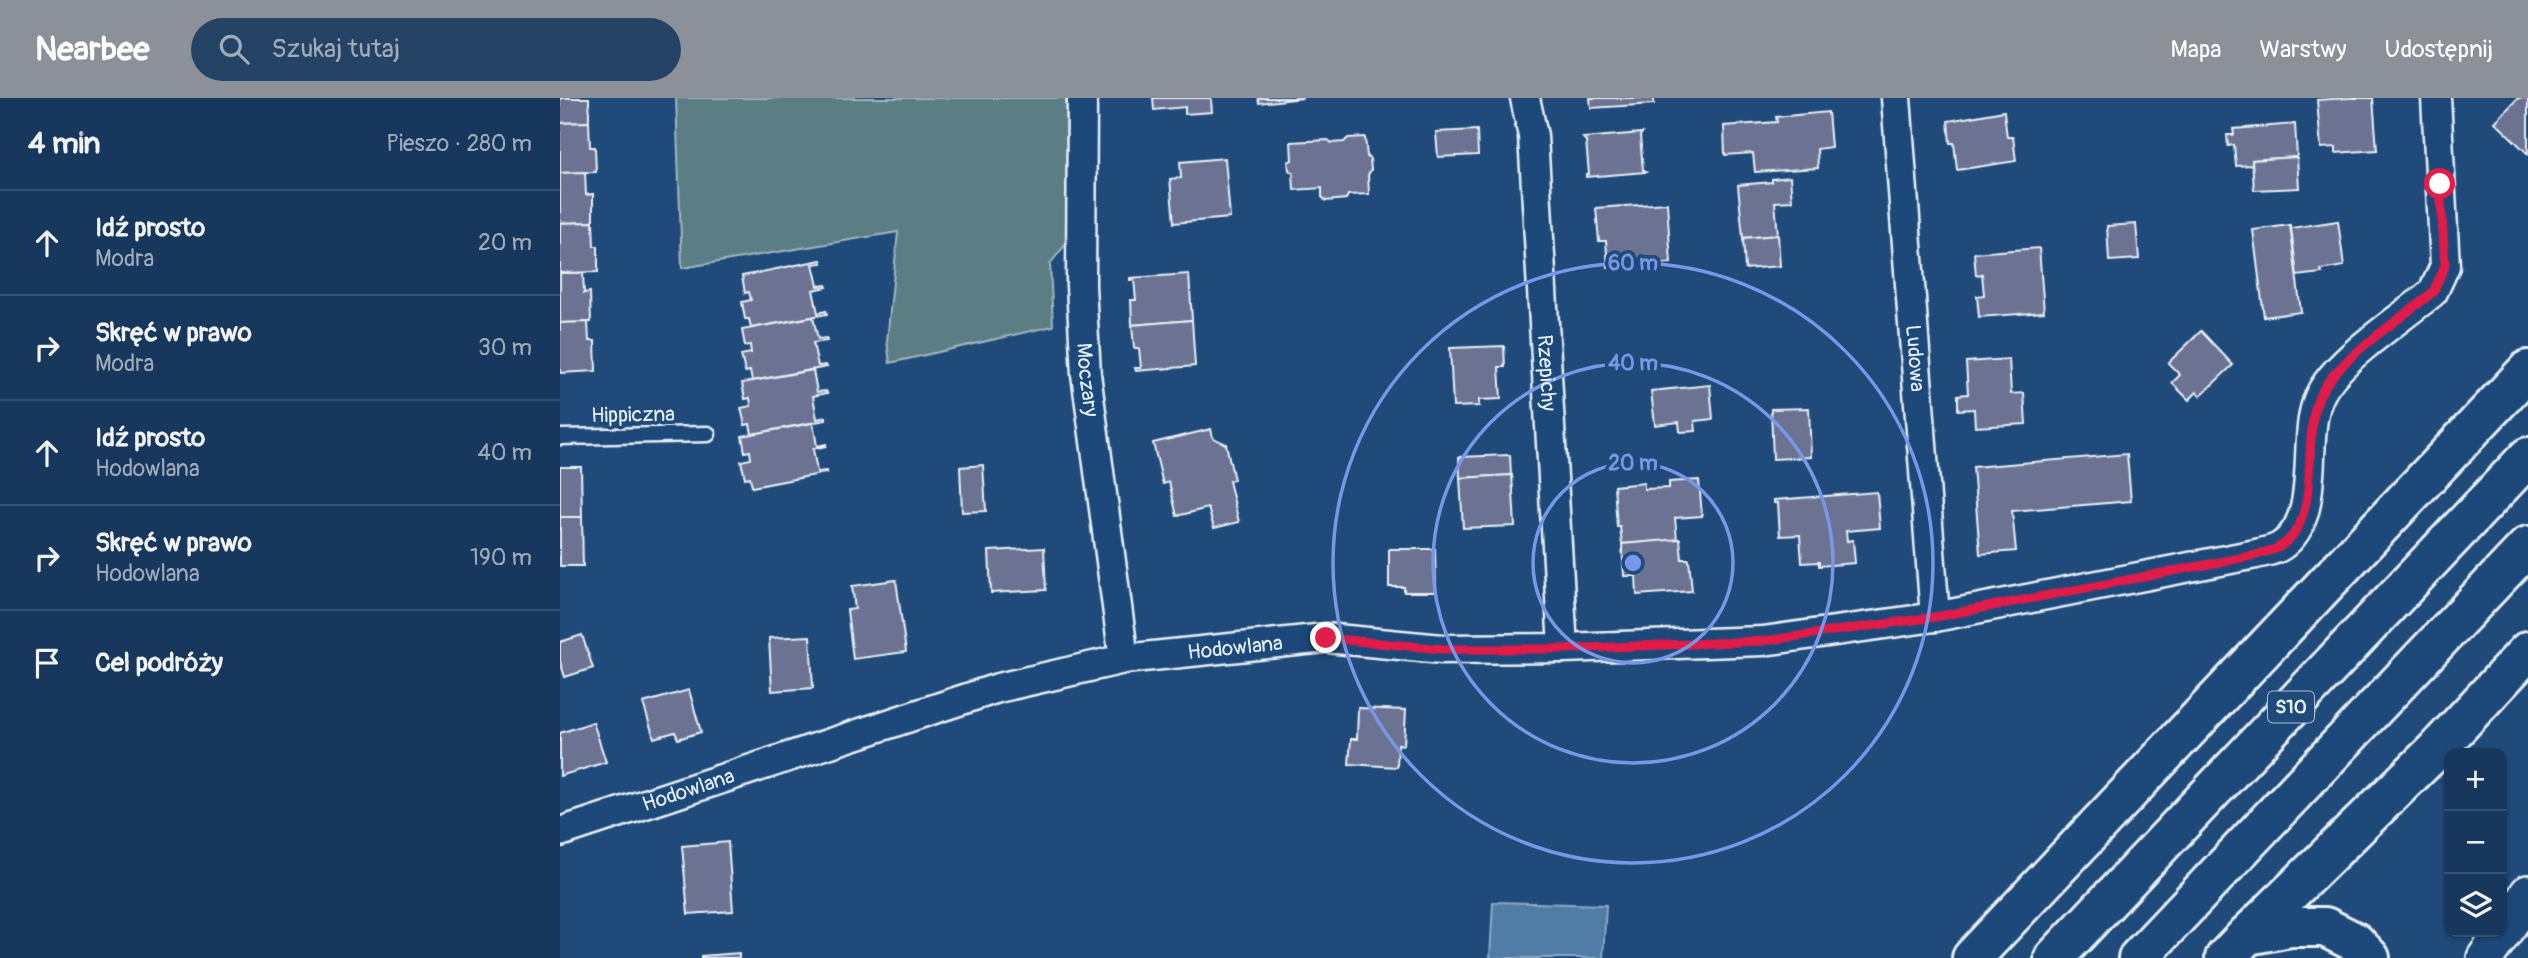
<!DOCTYPE html>
<html lang="pl">
<head>
<meta charset="utf-8">
<style>
	:root { --surface:#17385c; --page:#244365; --text:#f1f3f6; --muted:#9eacbb; --line:#365272; --accent:#8c9099 }
	body { margin:0; font-family:Pangolin,sans-serif; background:var(--page); color:var(--text) }
	.controls { position:absolute; right:21px; bottom:21px; display:grid; overflow:hidden; border-radius:14px; box-shadow:0 2px 5px #0004 }
	.controls button { width:63px; height:63px; display:grid; place-items:center; padding:0; border:0; border-bottom:2px solid var(--line); background:var(--surface); color:var(--text); font:35px sans-serif }
	.stop { position:absolute; width:21px; height:21px; margin:-16px; border:5px solid #e11d48; border-radius:50%; background:#fff }
	.stop.end { background:#e11d48; border-color:#fff; box-shadow:0 2px 7px #0008 }
	.list { margin:0; padding:0; list-style:none }
	h2 { display:flex; justify-content:space-between; align-items:center; height:91px; margin:0; padding:0 28px; font-size:30px }
	h2 small { font-size:23px; font-weight:400; color:var(--muted) }
	.list li { display:grid; grid-template-columns:46px 1fr auto; gap:21px; align-items:center; box-sizing:border-box; height:105px; padding:0 28px; border-top:2px solid var(--line) }
	.list b { display:block; font-size:26px; white-space:nowrap }
	.list p { margin:0; font-size:23px; white-space:nowrap; color:var(--muted) }
	.list em { font-size:23px; font-style:normal; color:var(--muted) }
	.icon { flex:none; width:38px; height:38px; fill:none; stroke:currentColor; stroke-width:2; stroke-linecap:round; stroke-linejoin:round }
	.map { position:relative; flex:none; width:1968px; height:860px; overflow:hidden }
	header { display:flex; align-items:center; gap:42px; box-sizing:border-box; height:98px; padding:0 35px; background:var(--accent); color:#fff }
	header strong { font-size:33px }
	nav { display:flex; gap:38px; margin-inline-start:auto; font-size:24px }
	.search { width:490px; height:63px; background:var(--page); display:flex; align-items:center; gap:18px; box-sizing:border-box; padding:0 24px; border-radius:38px; color:var(--muted); font-size:26px }
	main { display:flex }
	aside { flex:1; background:var(--surface) }
	.map>svg:first-child { display:block }
	.green { fill:#5a7e84; stroke:#a1b8be; stroke-width:2 }
	.water { fill:#517ba6; stroke:#8daac7; stroke-width:2 }
	.building { fill:#6c7392; stroke:#e8f1f8; stroke-width:2 }
	.lines { fill:none; stroke-linecap:round; stroke-linejoin:round }
	.service-casing { stroke:#e8f1f8; stroke-width:19 }
	.minor-casing { stroke:#e8f1f8; stroke-width:33 }
	.tertiary-casing { stroke:#e8f1f8; stroke-width:40 }
	.trunk-casing { stroke:#e8f1f8; stroke-width:44 }
	.motorway-casing { stroke:#e8f1f8; stroke-width:44 }
	.service { stroke:#1f4a7a; stroke-width:14 }
	.minor { stroke:#1f4a7a; stroke-width:28 }
	.tertiary { stroke:#1f4a7a; stroke-width:35 }
	.trunk { stroke:#1f4a7a; stroke-width:38 }
	.motorway { stroke:#1f4a7a; stroke-width:38 }
	.route { stroke:#e11d48; stroke-width:9 }
	.ring { fill:none; stroke:#7897e6; stroke-width:3.5 }
	.labels { text-anchor:middle; dominant-baseline:central; stroke-width:7; stroke-linejoin:round; paint-order:stroke }
	.shield { fill:#1f4a7a; stroke:#acbfd2; stroke-width:2 }
	.shield-label { font-size:19px; font-weight:bold; fill:#e8f1f8 }
	.street-label { font-size:21px; fill:#e8f1f8; stroke:#1f4a7a }
	.centre { fill:#7897e6; stroke:#1f4a7a; stroke-width:3.5 }
	.ring-label { font-size:21px; text-anchor:middle; font-weight:bold; fill:#7897e6; stroke:#1f4a7a; stroke-width:7; stroke-linejoin:round; paint-order:stroke }
</style>
</head>
<body>
<header>
<strong>Nearbee</strong>
<div class="search"><svg class="icon" aria-label="search" viewBox="0 0 24 24"><circle cx="10" cy="10" r="6"/><path d="M15 15l6 6"/></svg>Szukaj tutaj</div>
<nav><a>Mapa</a><a>Warstwy</a><a>Udostępnij</a></nav>
</header>
<main>
<aside>
<h2>4 min<small>Pieszo · 280 m</small></h2>
<ul class="list">
<li><svg class="icon" aria-label="ahead" viewBox="0 0 24 24"><path d="M12 20V5M6 11l6-6 6 6"/></svg><div><b>Idź prosto</b><p>Modra</p></div><em>20 m</em></li>
<li><svg class="icon" aria-label="right" viewBox="0 0 24 24"><path d="M7 20v-9h11M14 6l5 5-5 5"/></svg><div><b>Skręć w prawo</b><p>Modra</p></div><em>30 m</em></li>
<li><svg class="icon" aria-label="ahead" viewBox="0 0 24 24"><path d="M12 20V5M6 11l6-6 6 6"/></svg><div><b>Idź prosto</b><p>Hodowlana</p></div><em>40 m</em></li>
<li><svg class="icon" aria-label="right" viewBox="0 0 24 24"><path d="M7 20v-9h11M14 6l5 5-5 5"/></svg><div><b>Skręć w prawo</b><p>Hodowlana</p></div><em>190 m</em></li>
<li><svg class="icon" aria-label="arrive" viewBox="0 0 24 24"><path d="M6 21V4h12l-3 4 3 4H6"/></svg><div><b>Cel podróży</b></div></li>
</ul>
</aside>
<div class="map">
<svg width="1968" height="860" viewBox="0 0 1968 860">
	<rect width="100%" height="100%" fill="#1f4a7a"/>
	<filter id="ink" filterUnits="userSpaceOnUse"><feTurbulence type="fractalNoise" baseFrequency=".0143" numOctaves="2"/><feDisplacementMap in="SourceGraphic" scale="14" xChannelSelector="R" yChannelSelector="G"/><feConvolveMatrix kernelMatrix="1 2 1 2 8 2 1 2 1" color-interpolation-filters="sRGB"/></filter>
	<g filter="url(#ink)">
		<path class="green" d="M116,0h390l3,142 -19,24 3,62 -163,37 -3,-22 11,-109 -216,36z"/>
		<path class="water" d="M933,804l113,3 -3,53h-113z"/>
		<g class="building">
			<path d="M0,0h29v24l-29,1z"/>
			<path d="M593,0h58l1,14 -27,2v-7l-31,3z"/>
			<path d="M698,0h45l-44,5z"/>
			<path d="M1030,0h64v6l-63,4z"/>
			<path d="M1789,0h24l4,52 -41,3v-6l-15,1 -4,-48z"/>
			<path d="M1958,0h10v56l-33,-32z"/>
			<path d="M1444,13l3,26h6l3,24 -59,9 -3,-27h-4l-2,-22z"/>
			<path d="M1268,14l3,35 -14,2 1,19 -63,4 -2,-19 -28,2 -1,-29 53,-4 -1,-5z"/>
			<path d="M29,24l1,25h5l1,25 -36,1v-50z"/>
			<path d="M1735,26l2,33 -45,3v5l-16,1 -2,-21 -6,1 -1,-11h7l-1,-6z"/>
			<path d="M917,32l1,25 -40,2 -2,-25z"/>
			<path d="M1082,35l-2,3 3,34 3,2 -60,5v-3h3l-3,-33 -3,-3z"/>
			<path d="M805,39l2,20 3,2 1,11 -3,5 1,19 -21,1 -2,4 -20,2 -4,-4v-9l-28,2 -1,-17 -4,-3 -1,-8 4,-2 -1,-18 37,-2 4,3 12,-1 4,-4z"/>
			<path d="M1737,59l2,31 -45,2 -2,-30z"/>
			<path d="M665,60l5,60 -56,5 -4,-44 11,-1 -1,-16z"/>
			<path d="M25,74l1,23 7,-1v28l-33,1v-50z"/>
			<path d="M1230,79l2,24 -17,1 3,33 -35,3 -5,-53 34,-3v-3z"/>
			<path d="M1107,105l4,60 -63,4 -2,-26h-7l-3,-33z"/>
			<path d="M1778,123l6,45 -23,4 1,3 -25,3 -6,-48z"/>
			<path d="M33,124l1,24h4v26l-38,1v-50z"/>
			<path d="M1576,126l3,35 -30,2 -2,-35z"/>
			<path d="M1730,127l11,87 -37,5 -11,-87z"/>
			<path d="M1218,137l2,31 -35,3 -2,-31z"/>
			<path d="M1479,150l5,64 -65,5 -2,-21 7,-1 -2,-21 -6,1 -2,-22z"/>
			<path d="M261,162l1,3 -9,1 5,22 8,-1 1,2 -14,3 5,23 8,-2 1,3 -76,14 -2,-9h-4l-3,-17 9,-2 -2,-8 -4,1 -3,-17z"/>
			<path d="M0,175h23l1,20 6,-1 1,30 -31,1z"/>
			<path d="M629,176l3,46 -60,5 -1,-25h5l-2,-20h-4v-2z"/>
			<path d="M253,219l5,22 8,-1 1,3 -14,2 5,23 8,-1 1,2 -75,14 -2,-10 -5,1 -4,-17 10,-2 -1,-8 -5,1 -3,-16z"/>
			<path d="M632,222l3,46 -59,5 -1,-3h6l-2,-20h-5l-2,-23z"/>
			<path d="M28,224l1,19h6l1,30 -36,2v-50z"/>
			<path d="M1641,233l32,34 -33,31 -3,-4 -8,8 -17,-17 8,-8 -12,-12z"/>
			<path d="M944,248l1,21h-6l2,32 -22,1v6l-26,1 -3,-59z"/>
			<path d="M1449,261l2,35 13,-1 2,31 -51,3 -1,-18 -16,1v-15l10,-1 -2,-32z"/>
			<path d="M253,272l4,22 9,-1 1,2 -14,3 4,23 9,-2v3l-74,14 -2,-10 -5,1 -4,-17 10,-2 -1,-8 -5,1 -3,-16z"/>
			<path d="M1150,287l3,34 -18,2 1,10 -16,1 -1,-10 -24,3 -4,-34z"/>
			<path d="M1249,310l2,49 -38,2 -2,-50z"/>
			<path d="M253,325l4,23 9,-2v2l-13,3 4,23 9,-1v2l-74,14 -2,-10 -5,1 -4,-17 10,-2 -1,-8 -5,1 -3,-16z"/>
			<path d="M651,331l2,9 13,6 8,36 -5,1 10,41 -25,6 -6,-20 -31,8 -8,-34 -6,2 -10,-41z"/>
			<path d="M1567,356l4,47 -119,10 4,40 -36,3 -7,-87z"/>
			<path d="M950,357l1,20 -51,3 -1,-21z"/>
			<path d="M423,367l3,46 -24,1 -2,-45z"/>
			<path d="M0,369h21l1,50h-22z"/>
			<path d="M952,377l3,51 -52,2 -3,-50z"/>
			<path d="M1139,382l3,36 -27,2 2,22 -55,4 -2,-17h-3l-3,-41 30,-3v6l25,-1v-6z"/>
			<path d="M1317,394l3,36 -34,3 1,10 6,-1 2,23 -36,3v-4l-17,1 -2,-28 -20,1 -2,-33h-4v-3z"/>
			<path d="M0,419h22l1,49h-23z"/>
			<path d="M1120,441l2,20h7l3,32 -55,4 -1,-19h-12l-2,-32z"/>
			<path d="M484,450l2,42 -55,3 -2,-42z"/>
			<path d="M829,451h46l1,43h-32v-5h-15z"/>
			<path d="M336,482l10,72 -53,7 -6,-49 8,-1 -3,-23z"/>
			<path d="M22,537l11,33 -28,9 -5,-16v-19z"/>
			<path d="M250,538l3,52 -41,3 -3,-53z"/>
			<path d="M129,592l12,42 -23,7 -3,-7 -21,6 -11,-35z"/>
			<path d="M798,610l48,2 -2,35 -6,-1 -1,23 -48,-3 2,-25h6z"/>
			<path d="M33,624l13,40 -46,14v-43z"/>
			<path d="M168,744l5,69 -45,3 -6,-68z"/>
			<path d="M179,855v5h-38v-2z"/>
		</g>
		<g class="lines">
			<g class="service-casing">
				<path id="service" d="M0,339l148,-3"/>
			</g>
			<g class="minor-casing">
				<g id="minor">
					<path id="s1" d="M522,0l-1,188 5,88 38,285"/>
					<path id="s2" d="M965,0l8,38 30,512"/>
					<path id="s3" d="M1336,0l39,519"/>
					<path id="s4" d="M0,734l438,-144 126,-29 202,-21 116,11 121,-1 200,-7 172,-24 321,-63c7,-2 18,-3 25,-8 45,-30 17,-115 41,-155 20,-35 79,-72 111,-99l12,-26 -9,-168"/>
				</g>
			</g>
			<g class="tertiary-casing">
				<path id="tertiary" d="M1925,860l31,-43 12,-22"/>
			</g>
			<g class="trunk-casing">
				<path id="trunk" d="M1665,860l22,-23 43,-8h35l30,15 15,16"/>
			</g>
			<g class="motorway-casing">
				<g id="motorway">
					<path d="M1687,837l190,-186 91,-98"/>
					<path d="M1412,860l556,-588"/>
					<path d="M1494,860l474,-501"/>
					<path d="M1578,860l390,-412"/>
				</g>
			</g>
			<use href="#service" class="service"/>
			<use href="#minor" class="minor"/>
			<use href="#tertiary" class="tertiary"/>
			<use href="#trunk" class="trunk"/>
			<use href="#motorway" class="motorway"/>
		</g>
	</g>
	<g class="lines" filter="url(#ink)">
		<path class="route" d="M766,540l116,11h121l200,-8 172,-24 321,-62c7,-3 18,-4 25,-9 45,-30 17,-115 41,-155 20,-35 79,-72 111,-99l12,-26 -5,-82"/>
	</g>
	<g class="ring">
		<circle cx="1073" cy="465" r="100"/>
		<circle cx="1073" cy="465" r="200"/>
		<circle cx="1073" cy="465" r="300"/>
	</g>
	<g class="labels">
		<rect class="shield" x="1708" y="593.5" width="46" height="31" rx="5"/>
		<g class="shield-label">
			<text x="1731" y="609">S10</text>
		</g>
		<g class="street-label">
			<text stroke="none"><textPath href="#s3" startOffset="261">Ludowa</textPath></text>
			<text stroke="none"><textPath href="#s2" startOffset="276">Rzepichy</textPath></text>
			<text stroke="none"><textPath href="#s1" startOffset="282">Moczary</textPath></text>
			<text transform="translate(73 317) rotate(-1)">Hippiczna</text>
			<text stroke="none"><textPath href="#s4" startOffset="702">Hodowlana</textPath></text>
			<text stroke="none"><textPath href="#s4" startOffset="135">Hodowlana</textPath></text>
		</g>
	</g>
	<circle cx="1073" cy="465" r="10" class="centre"/>
	<g class="ring-label">
		<text x="1073" y="172">60 m</text>
		<text x="1073" y="272">40 m</text>
		<text x="1073" y="372">20 m</text>
	</g>
</svg>
<div class="controls">
<button>+</button>
<button>−</button>
<button><svg class="icon" aria-label="layers" viewBox="0 0 24 24"><path d="M12 4l9 5-9 5-9-5zM3 14l9 5 9-5"/></svg></button>
</div>
<div class="stop" style="left:1880px;top:86px"></div>
<div class="stop end" style="left:766px;top:540px"></div>
</div>
</main>
</body>
</html>
